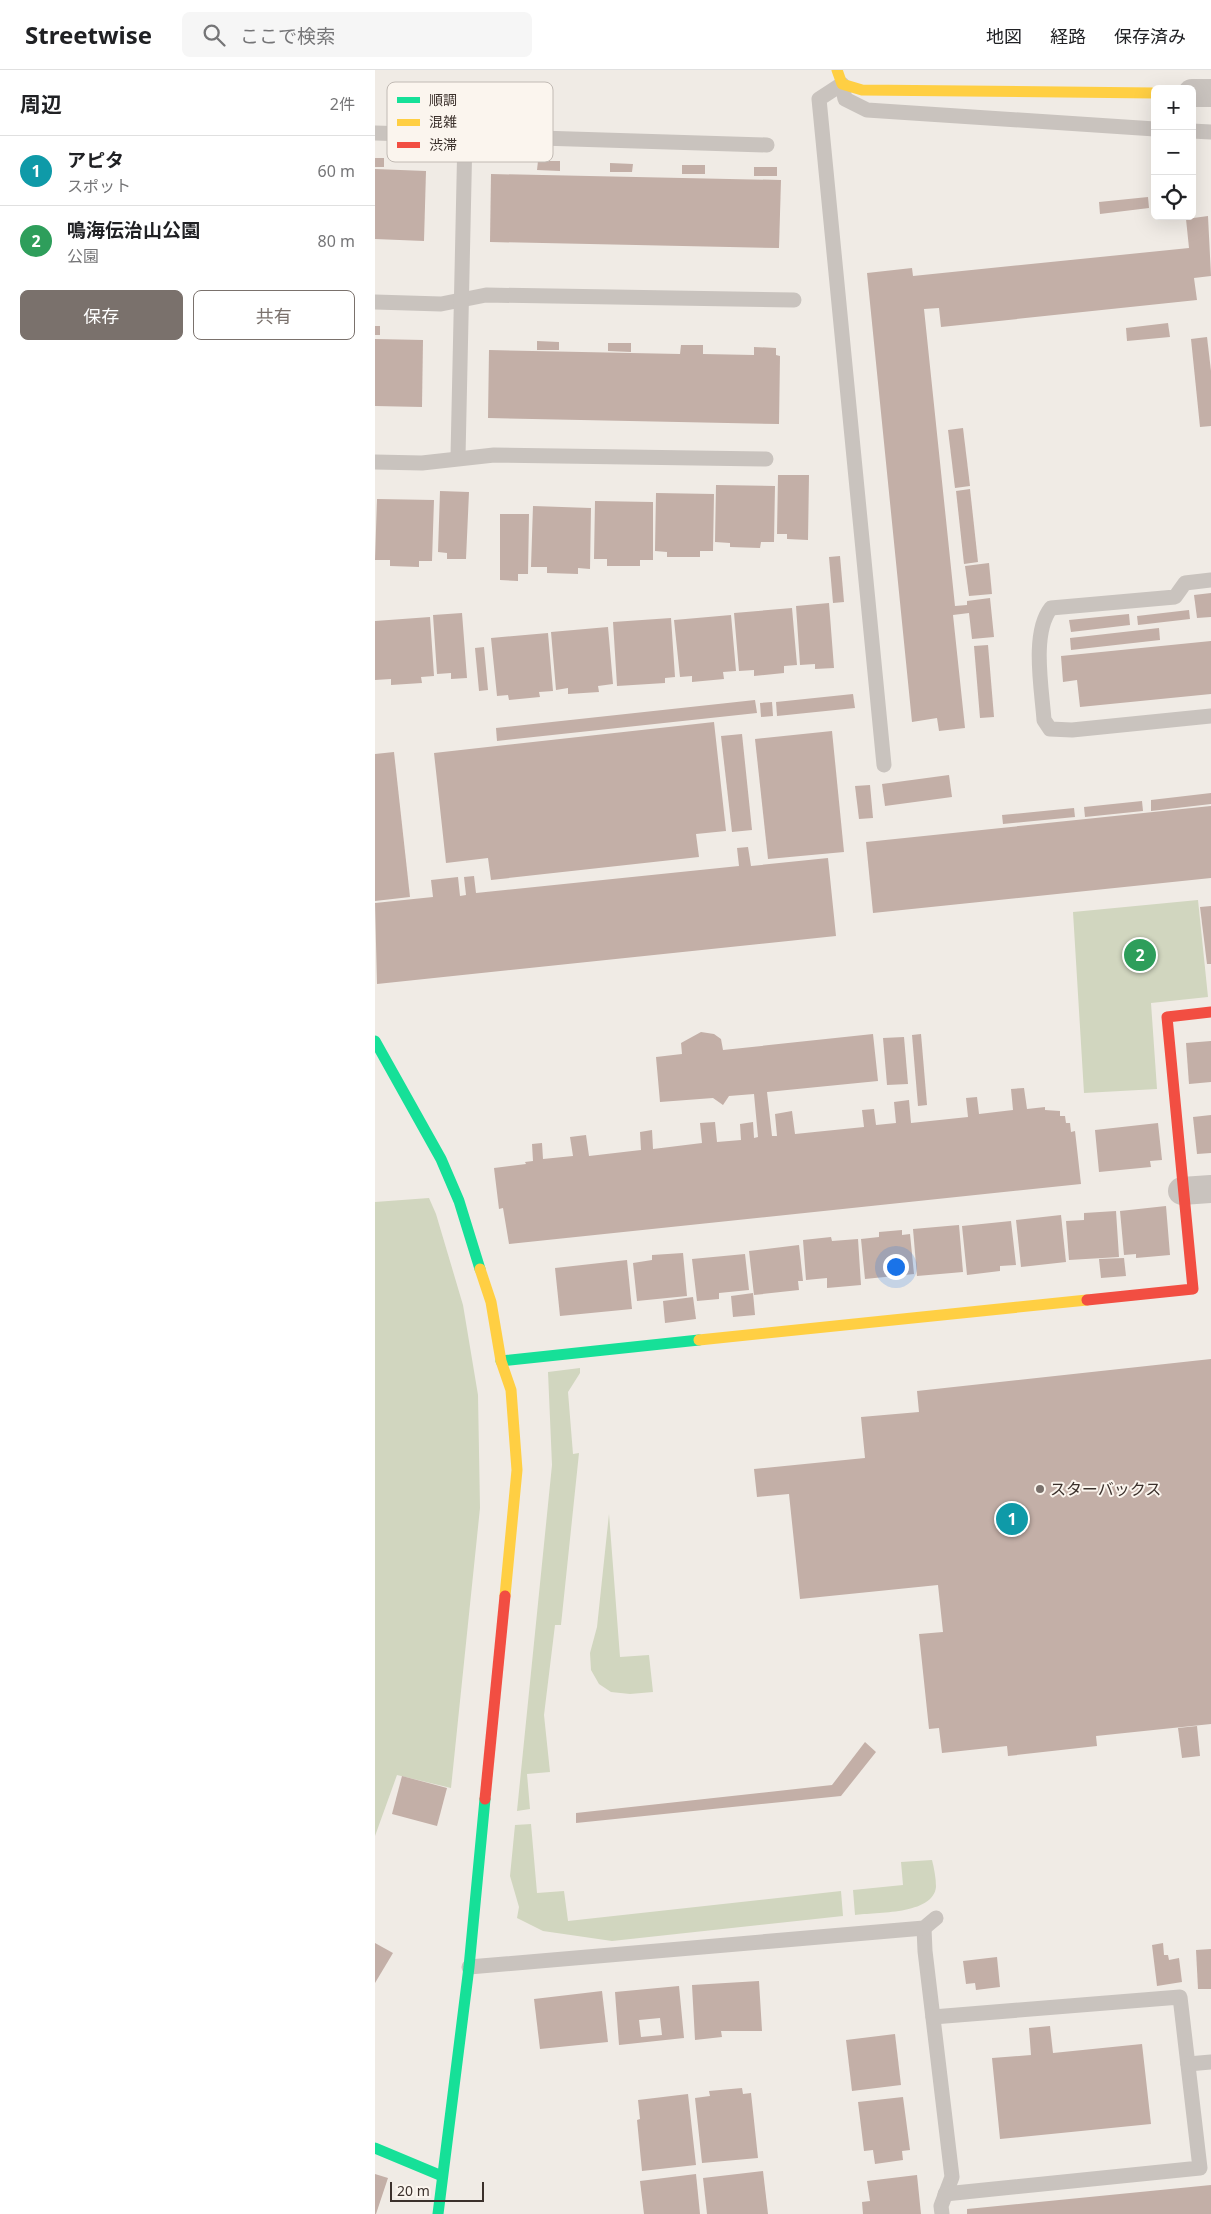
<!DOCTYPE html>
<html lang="ja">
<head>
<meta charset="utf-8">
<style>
	:root { --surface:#fff; --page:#f6f6f6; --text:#202124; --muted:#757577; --line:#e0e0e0; --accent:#7a716c }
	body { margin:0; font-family:"Noto Sans","Noto Sans JP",sans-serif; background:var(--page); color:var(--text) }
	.controls { position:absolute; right:15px; top:15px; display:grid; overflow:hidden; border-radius:8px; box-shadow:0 5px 20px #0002 }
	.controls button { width:45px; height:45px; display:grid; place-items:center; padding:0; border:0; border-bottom:1px solid var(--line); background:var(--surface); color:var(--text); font:25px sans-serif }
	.scale { position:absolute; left:15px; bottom:12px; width:94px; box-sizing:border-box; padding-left:5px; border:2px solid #3b302b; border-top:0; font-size:14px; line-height:18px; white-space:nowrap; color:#3b302b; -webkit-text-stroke:4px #fbf5ee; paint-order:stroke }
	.you { position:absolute; left:520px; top:1196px; width:18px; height:18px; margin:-12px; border:4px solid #fff; border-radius:50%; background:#1a73e8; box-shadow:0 0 0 8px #1a73e833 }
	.badge { display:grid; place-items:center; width:32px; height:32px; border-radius:50%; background:var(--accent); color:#fff; font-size:16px; font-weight:700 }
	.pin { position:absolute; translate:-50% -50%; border:2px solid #fff; box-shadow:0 1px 5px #0006 }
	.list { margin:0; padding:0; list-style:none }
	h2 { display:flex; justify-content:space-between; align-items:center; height:65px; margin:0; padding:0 20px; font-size:21px }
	h2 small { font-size:16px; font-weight:400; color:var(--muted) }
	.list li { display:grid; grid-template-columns:32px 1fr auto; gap:15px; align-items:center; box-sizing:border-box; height:70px; padding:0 20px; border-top:1px solid var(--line) }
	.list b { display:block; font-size:19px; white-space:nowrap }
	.list p { margin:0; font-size:16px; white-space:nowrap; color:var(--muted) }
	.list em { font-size:16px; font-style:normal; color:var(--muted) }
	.actions { display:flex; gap:10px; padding:15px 20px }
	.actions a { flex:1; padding:11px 0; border:1px solid var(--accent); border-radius:8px; text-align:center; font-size:18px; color:var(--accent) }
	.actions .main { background:var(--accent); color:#fff }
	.icon { flex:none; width:28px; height:28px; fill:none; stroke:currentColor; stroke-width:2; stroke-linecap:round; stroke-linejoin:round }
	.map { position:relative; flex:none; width:836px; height:2144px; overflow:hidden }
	header { display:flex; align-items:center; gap:30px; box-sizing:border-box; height:70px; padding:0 25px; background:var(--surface); border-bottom:1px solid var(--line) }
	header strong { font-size:24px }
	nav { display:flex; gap:28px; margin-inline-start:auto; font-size:18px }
	.search { width:350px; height:45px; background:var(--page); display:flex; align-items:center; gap:12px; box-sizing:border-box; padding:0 18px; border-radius:8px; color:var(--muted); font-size:19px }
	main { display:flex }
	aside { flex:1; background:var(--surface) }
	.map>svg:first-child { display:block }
	.green { fill:#d1d6bf }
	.building { fill:#c3afa7; fill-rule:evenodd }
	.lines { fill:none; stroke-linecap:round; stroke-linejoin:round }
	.lane { stroke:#c9c3be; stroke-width:15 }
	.street { stroke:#c9c3be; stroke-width:28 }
	.fast { stroke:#16e098; stroke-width:11 }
	.slow { stroke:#ffcf43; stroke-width:11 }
	.jam { stroke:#f24e42; stroke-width:11 }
	.poi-dot { fill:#7a716c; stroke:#fbf5ee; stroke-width:2 }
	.labels { text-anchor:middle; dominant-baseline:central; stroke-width:4; stroke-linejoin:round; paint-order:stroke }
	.poi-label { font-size:16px; fill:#3b302b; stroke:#fbf5ee; text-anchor:start }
	.key { fill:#fbf5ee; stroke:#c1bab4; stroke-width:1 }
	.key-label { font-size:14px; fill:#3b302b }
</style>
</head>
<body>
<header>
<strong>Streetwise</strong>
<div class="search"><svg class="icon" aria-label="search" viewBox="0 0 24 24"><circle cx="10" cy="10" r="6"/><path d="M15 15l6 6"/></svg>ここで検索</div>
<nav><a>地図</a><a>経路</a><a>保存済み</a></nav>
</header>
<main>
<aside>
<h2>周辺<small>2件</small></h2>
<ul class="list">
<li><span class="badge" style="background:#0f9aa8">1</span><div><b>アピタ</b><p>スポット</p></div><em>60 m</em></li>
<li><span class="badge" style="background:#2e9e5b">2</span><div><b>鳴海伝治山公園</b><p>公園</p></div><em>80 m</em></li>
</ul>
<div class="actions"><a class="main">保存</a><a>共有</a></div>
</aside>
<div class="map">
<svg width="836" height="2144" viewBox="0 0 836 2144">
	<rect width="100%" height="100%" fill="#f0ebe5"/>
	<g class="green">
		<path d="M823,830l10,97 -57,6 6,86 -73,4 -11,-181z"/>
		<path d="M54,1128l7,16 27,91 15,90 2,113 -29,280 -54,-13 -22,61v-634z"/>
		<path d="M205,1298v5l-12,19 5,62 6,-1 -18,172h-6l-11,90 6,57 -23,2 3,35 -13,2 35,-346 -4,-93z"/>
		<path d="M234,1444l11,143 29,-2 4,37 -23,2 -19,-2 -12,-8 -8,-14 -1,-17 7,-26z"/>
		<path d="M156,1754l6,69 27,-2 4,30 273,-30 2,25 -231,25 -69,-10 -26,-13 2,-11 -9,-31 5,-51z"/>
		<path d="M557,1790c2,8 4,18 4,27 -3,28 -60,25 -81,28l-2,-25 50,-5 -2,-23z"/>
	</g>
	<g class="building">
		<rect x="0" y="88" width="9" height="9"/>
		<path d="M163,91h22v10l-23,-1z"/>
		<path d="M235,93l23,1 -1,8h-22z"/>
		<rect x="307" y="95" width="23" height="9"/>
		<rect x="379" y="97" width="23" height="9"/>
		<path d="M0,99l51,2 -2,70 -49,-2z"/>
		<path d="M116,104l290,6 -2,68 -289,-6z"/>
		<path d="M773,127l1,11 -49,6 -1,-12z"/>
		<path d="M833,146l3,60 -17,2 3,22 -256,27 -2,-19 -15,1 31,297 12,-1v-4l23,-3 4,39 -22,2 -3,-26 -16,2 12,113 -26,3 -2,-13 -25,4 -45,-449 45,-5 1,8 276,-28 -3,-29z"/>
		<path d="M793,253l2,14 -43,4 -1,-13z"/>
		<rect x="0" y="256" width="5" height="9"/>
		<path d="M832,267l4,34v55l-11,1 -9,-88z"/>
		<path d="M0,269l48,1 -1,67 -47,-1z"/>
		<path d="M162,271l22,1v8h-22z"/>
		<path d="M233,273h23v9l-23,-1z"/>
		<path d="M306,275h22v9l51,1v-8l22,1v7l4,1 -1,68 -291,-6 1,-68 191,4z"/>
		<path d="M588,358l7,58 -15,2 -7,-58z"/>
		<path d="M403,405h31l-1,65 -21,-1v-5h-10z"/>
		<path d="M341,415l59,1 -1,56h-13l-1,6 -30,-1v-4l-15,-1z"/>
		<path d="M595,419l8,73 -14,2 -8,-73z"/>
		<path d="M65,421l29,1 -3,67h-19v-6l-9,-1z"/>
		<path d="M281,423l58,1 -1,57h-13v6h-33v-5l-12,-1z"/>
		<path d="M2,429l57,1 -2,61h-13v6l-29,-1v-6h-15z"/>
		<path d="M220,431l58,1v58h-13v6h-33v-7h-13z"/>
		<path d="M158,436l58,2 -1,61 -12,-1v6l-31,-1v-6h-16z"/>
		<path d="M125,444h29l-1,60h-10v7l-18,-1z"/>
		<path d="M465,486l4,46 -11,1 -4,-46z"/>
		<path d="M614,493l3,31 -23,2 -4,-30z"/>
		<path d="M836,523v24l-14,1 -3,-23z"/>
		<path d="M454,533l5,65 -19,1v-5l-15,1 -4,-59z"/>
		<path d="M417,538l5,57 -13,1v7l-30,3v-6l-15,1 -5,-58z"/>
		<path d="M814,540l1,9 -52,6 -1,-9z"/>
		<path d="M87,543l5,65 -16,1v-6l-14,1 -4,-59z"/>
		<path d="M754,544l1,11 -59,7 -2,-12z"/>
		<path d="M356,545l5,56 -13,1 1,7 -32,3v-6l-12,1 -6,-57z"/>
		<path d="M55,547l4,59 -13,1 1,6 -31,2v-6l-16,1v-59z"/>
		<path d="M296,548l4,59 -10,1v5l-48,3 -4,-64z"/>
		<path d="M233,557l5,57 -15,2 1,6 -31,2v-6l-12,2 -5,-58z"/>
		<path d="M784,558l1,12 -89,10 -1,-12z"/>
		<path d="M173,563l5,58 -14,1 1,5 -31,3 -1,-5 -11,1 -6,-58z"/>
		<path d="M836,571v53l-131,13 -3,-27 -14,2 -2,-26z"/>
		<path d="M613,575l6,72 -14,1 -6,-72z"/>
		<path d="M109,577l4,43 -9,1 -4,-43z"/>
		<path d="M478,624l2,14 -78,8 -1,-14z"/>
		<path d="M380,630l2,13 -260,28 -1,-13z"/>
		<path d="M397,632l1,14 -12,1 -1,-14z"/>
		<path d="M339,652l12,109 -30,3 3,23 -208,23 -3,-22 -42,5 -12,-110z"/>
		<path d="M457,661l12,121 -76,7 -13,-120z"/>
		<path d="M367,664l10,96 -20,2 -11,-96z"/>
		<path d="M19,682l16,145 -35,4v-147z"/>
		<path d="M574,705l3,22 -67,9 -3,-22z"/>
		<path d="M495,715l3,33 -14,1 -4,-33z"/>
		<path d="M836,723v11l-60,7v-11z"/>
		<path d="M767,731l1,10 -58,6 -1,-10z"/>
		<path d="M836,736v72l-338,35 -7,-71z"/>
		<path d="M699,738l1,9 -72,7 -1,-9z"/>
		<path d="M373,777l3,19 77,-8 8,78 -459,48 -2,-81 58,-6 -2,-17 27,-3 2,19 6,-1 -2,-18 10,-1 2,17 263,-27 -2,-18z"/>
		<path d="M836,836v58h-4l-7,-57z"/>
		<path d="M326,962l13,2 7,5 2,11 150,-16 5,47 -111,11 5,44h5l-2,-22 17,-3 3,23 69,-7 -2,-17 12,-1 2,16 20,-2 -2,-21 15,-2 2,23 57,-6 -2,-19 11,-1 2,17 34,-4 -2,-21 13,-1 3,21 18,-2v3l15,1v5h5l1,7h4l1,9 4,-1 6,53 -572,60 -6,-36 -4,1 -5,-41 32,-4 -1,-2 8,-1 -1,-17 10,-1 1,16 30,-3 -3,-19 16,-2 3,21 52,-6 -1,-18 12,-2 1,19 49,-6 -2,-20 15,-1 2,20 24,-2 -1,-16 13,-2 1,16 4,-1 -4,-43 -25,2 -6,9 -10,-7 -53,4 -4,-45 26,-3 -1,-11z"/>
		<path d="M546,964l6,71 -9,1 -6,-71z"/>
		<path d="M529,967l4,47 -21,1 -4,-47z"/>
		<path d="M836,971v41l-22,2 -3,-41z"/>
		<path d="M836,1045v38l-14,1 -4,-37z"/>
		<path d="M783,1053l4,37 -12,1 1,6 -52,5 -4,-42z"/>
		<path d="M791,1136l4,49 -34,3v-4l-12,1 -4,-44z"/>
		<path d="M741,1141l3,46 -50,3 -3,-39 18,-1v-7z"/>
		<path d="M686,1145l5,47 -45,5 -5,-47z"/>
		<path d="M636,1151l5,44 -16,1v5l-33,4 -5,-49z"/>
		<path d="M584,1155l4,47 -46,4 -4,-47z"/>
		<path d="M527,1160v5l8,-1 4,40 -49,5 -4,-40 18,-2v-5z"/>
		<path d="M456,1167l1,4 26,-2 3,46 -34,3v-10l-21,2 -3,-40z"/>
		<path d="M424,1175l4,36h-5l1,9 -45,5 -5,-44z"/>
		<path d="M308,1183l4,43 -50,5 -4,-38 19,-3v-5z"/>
		<path d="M370,1184l4,36 -30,3v6l-22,2 -5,-42z"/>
		<path d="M749,1188l2,18 -25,2 -2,-19z"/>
		<path d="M252,1190l5,49 -72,7 -5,-48z"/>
		<path d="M378,1223l2,22 -22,2 -2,-21z"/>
		<path d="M318,1227l3,22 -31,4 -2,-22z"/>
		<path d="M836,1289v365l-115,12 1,10 -89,10 -1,-10 -65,7 -3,-25 -10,1 -10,-95 24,-2 -5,-47 -138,14 -11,-105 -32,3 -3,-28 111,-11 -4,-41 58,-5 -2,-21z"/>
		<path d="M822,1656l3,30 -18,2 -4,-30z"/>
		<path d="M490,1672l11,10 -35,44 -265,27v-10l256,-28z"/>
		<path d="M27,1706l45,12 -10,38 -45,-12z"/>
		<path d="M0,1873l18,10 -18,30z"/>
		<path d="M788,1873l1,12h4l1,5 10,-2 3,24 -25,4 -5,-41z"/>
		<path d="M836,1879v40h-13l-2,-39z"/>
		<path d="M622,1887l3,30 -24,3 -1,-7 -9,1 -3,-23z"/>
		<path d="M384,1911l3,50h-41l1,6 -27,3 -3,-55z"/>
		<path d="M304,1916l5,52 -65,7 -4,-53zM285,1948l2,17 -21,2 -2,-17z"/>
		<path d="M227,1921l6,51 -68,7 -6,-50z"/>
		<path d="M675,1956l3,27 89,-9 9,80 -151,15 -8,-81 39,-3 -2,-27z"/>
		<path d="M520,1964l6,51 -49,6 -6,-51z"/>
		<path d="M367,2018l1,6 8,-1 7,65 -56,5 -7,-65 15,-2 -1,-5z"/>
		<path d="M313,2024l8,71 -54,6 -5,-51 3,-1 -2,-19z"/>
		<path d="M528,2027l7,53 -8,1 1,9 -28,4 -2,-14 -9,1 -6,-49z"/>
		<path d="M388,2101l5,43h-61l-4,-36z"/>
		<path d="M0,2104l13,4 -12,36h-1z"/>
		<path d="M321,2104l4,40h-56l-4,-33z"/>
		<path d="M542,2105l4,39h-58l-1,-12 8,-1 -3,-20z"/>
		<path d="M836,2115v29h-244v-5z"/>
	</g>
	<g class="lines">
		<g class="lane">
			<path d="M817,61l19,1"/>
			<path d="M0,63l392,12"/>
			<path d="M0,232l66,2 45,-9 308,5"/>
			<path d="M83,387l7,-322"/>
			<path d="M0,392l47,1 72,-8 272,4"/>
			<path d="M836,510l-26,3 -10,14 -124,11c-20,25 -9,82 -7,112l6,9 22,1 139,-14"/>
			<path d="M509,695l-65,-666 23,-15 3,15 22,11 288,19"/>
			<path d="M549,1858l1,23 27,226 -11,29 1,8"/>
			<path d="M94,1897l455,-39 12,-10"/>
			<path d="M558,1947l247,-20 20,171 -255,26"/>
			<path d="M813,1994l23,-2"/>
		</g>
		<g class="street">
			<path d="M817,23h19"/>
			<path d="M807,1121l29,-2"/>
		</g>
		<g class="fast">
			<path d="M0,971l66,118 18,42 21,68"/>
			<path d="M126,1291l198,-21"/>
			<path d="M0,2078l67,28"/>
			<path d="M63,2144l31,-247 16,-168"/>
		</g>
		<g class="slow">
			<path d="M462,0l5,14 20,6 293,3"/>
			<path d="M105,1199l11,33 10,59 10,29 6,80 -12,126"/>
			<path d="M324,1270l388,-40"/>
		</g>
		<g class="jam">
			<path d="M712,1230l106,-11 -26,-272 44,-5"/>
			<path d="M110,1729l20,-203"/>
		</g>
	</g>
	<circle class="poi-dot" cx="665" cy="1419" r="5"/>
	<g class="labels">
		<g class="poi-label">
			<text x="675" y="1419">スターバックス</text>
		</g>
	</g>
	<rect x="12" y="12" width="166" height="80" rx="8" class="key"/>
	<rect x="22" y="27" width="23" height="6" fill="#16e098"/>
	<rect x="22" y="49" width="23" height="7" fill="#ffcf43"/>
	<rect x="22" y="72" width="23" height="6" fill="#f24e42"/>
	<g class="key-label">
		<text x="54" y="35">順調</text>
		<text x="54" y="57">混雑</text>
		<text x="54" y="80">渋滞</text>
	</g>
</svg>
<div class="controls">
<button>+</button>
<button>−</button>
<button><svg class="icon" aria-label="locate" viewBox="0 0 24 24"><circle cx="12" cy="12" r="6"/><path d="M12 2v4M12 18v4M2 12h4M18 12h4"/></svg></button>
</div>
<div class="scale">20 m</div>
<div class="you"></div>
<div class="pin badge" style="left:637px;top:1449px;background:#0f9aa8">1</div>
<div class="pin badge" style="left:765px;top:885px;background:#2e9e5b">2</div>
</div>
</main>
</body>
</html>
